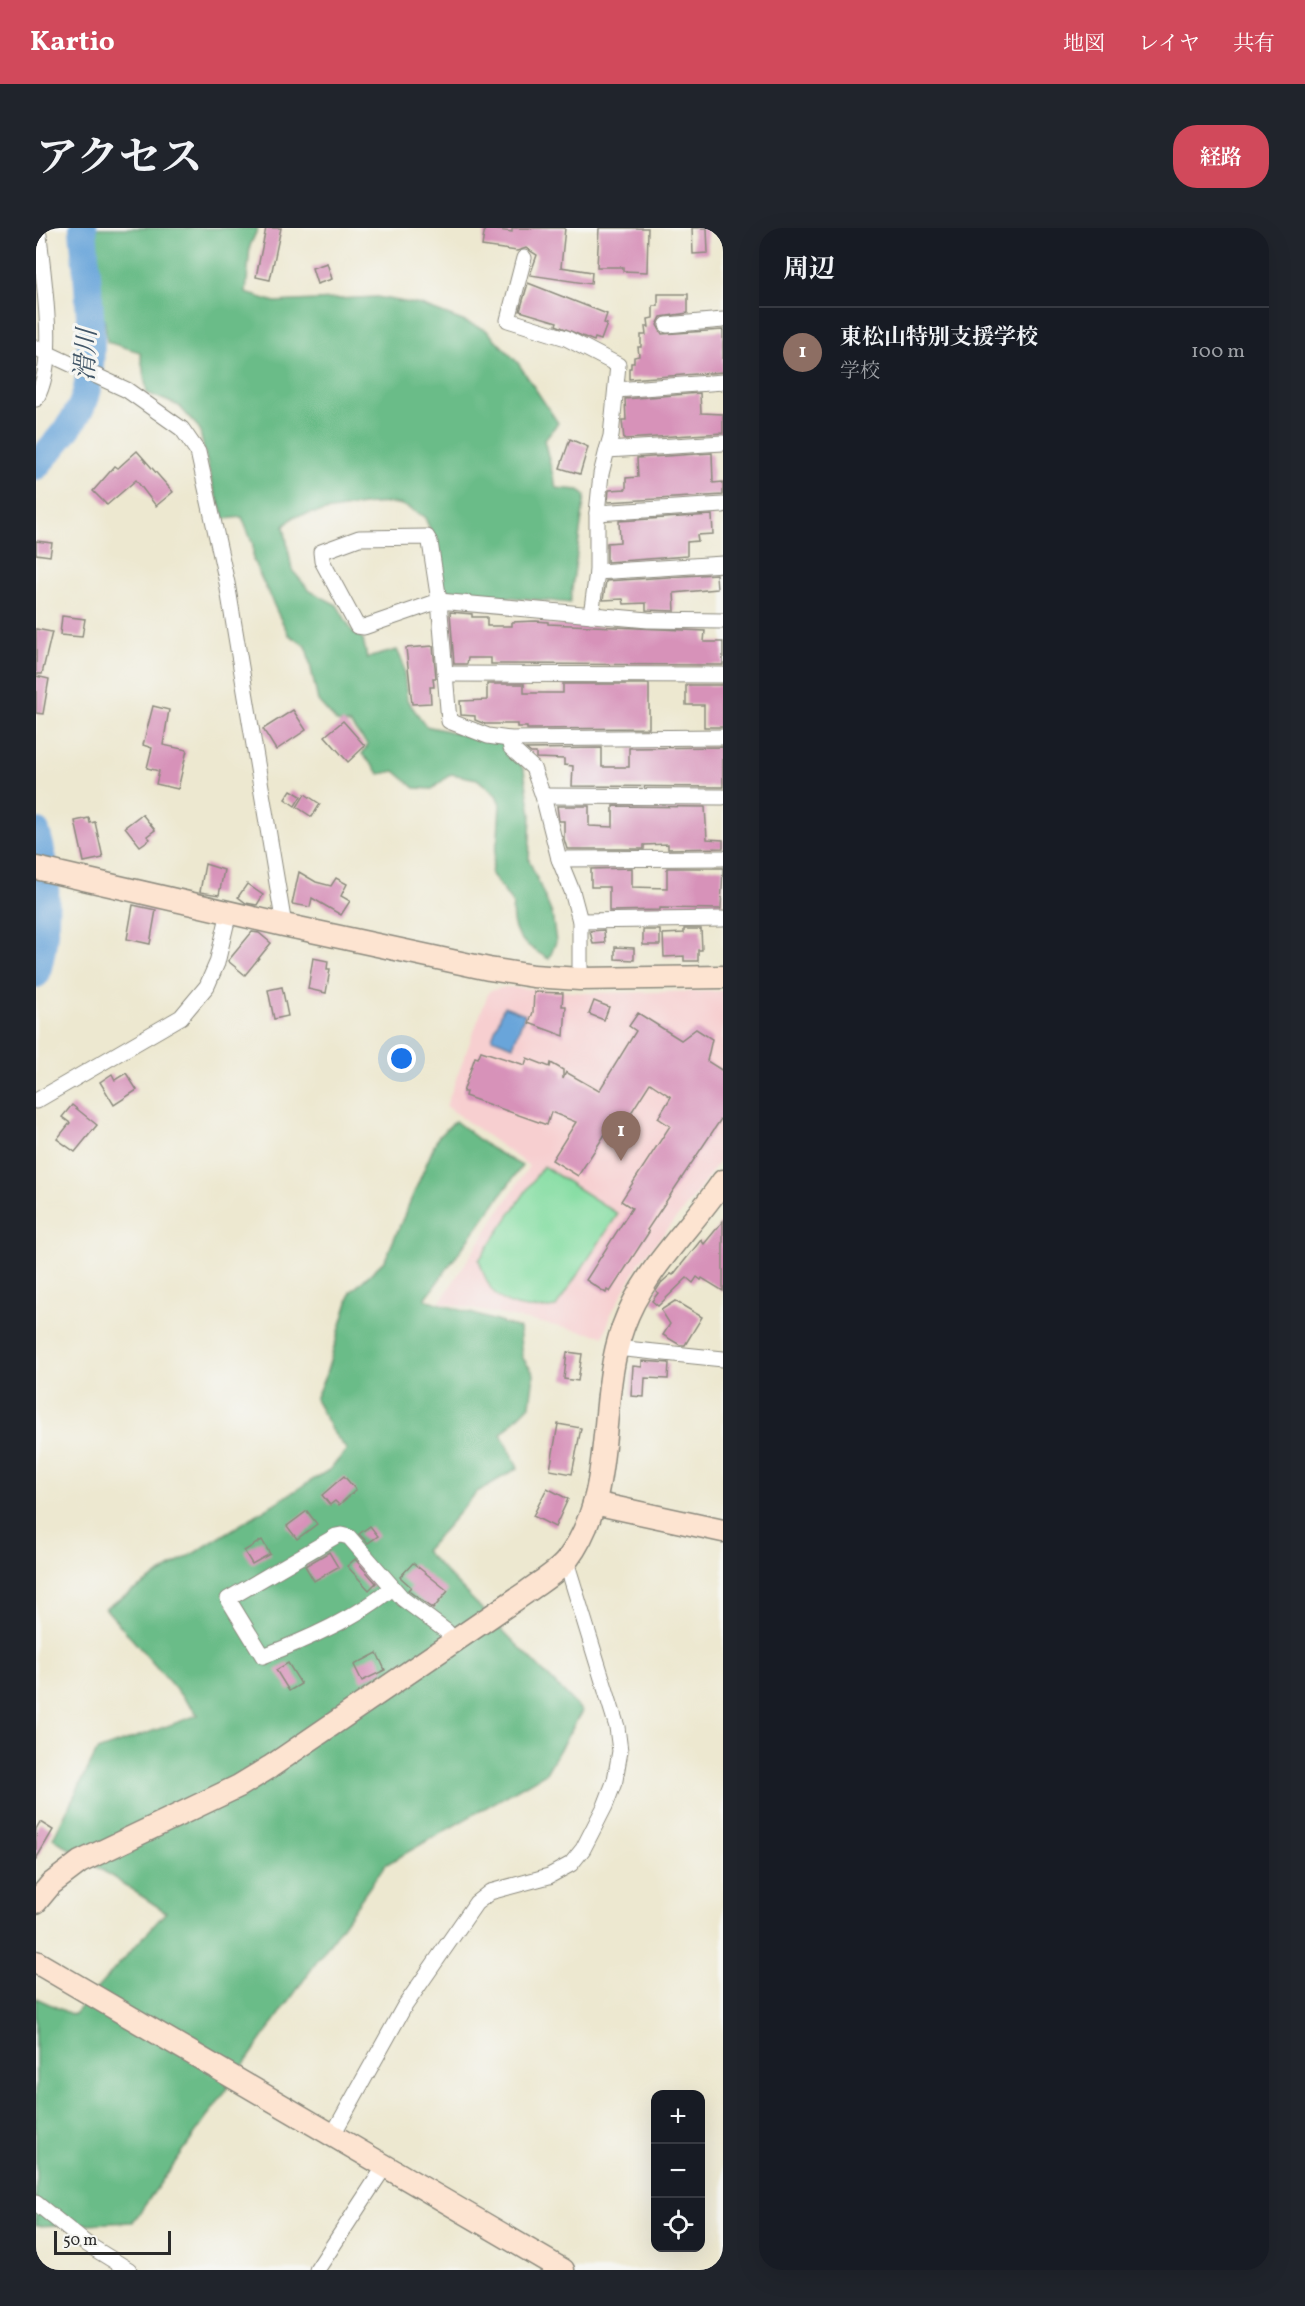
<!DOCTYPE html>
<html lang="ja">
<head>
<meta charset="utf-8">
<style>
	:root { --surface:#171b24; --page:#20242c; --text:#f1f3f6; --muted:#9ea1a6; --line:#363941; --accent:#d1495b }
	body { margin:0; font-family:Vollkorn,"Noto Serif JP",serif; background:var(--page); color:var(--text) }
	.controls { position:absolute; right:18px; bottom:18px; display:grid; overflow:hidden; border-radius:12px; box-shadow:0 6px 24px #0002 }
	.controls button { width:54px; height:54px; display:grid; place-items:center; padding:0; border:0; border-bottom:2px solid var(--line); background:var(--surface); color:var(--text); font:30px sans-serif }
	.scale { position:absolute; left:18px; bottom:15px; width:117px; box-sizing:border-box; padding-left:6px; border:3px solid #2b2b2b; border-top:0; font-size:16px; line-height:21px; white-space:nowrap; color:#2b2b2b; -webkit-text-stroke:4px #f6f6f2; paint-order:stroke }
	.you { position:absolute; left:366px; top:831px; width:21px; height:21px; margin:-15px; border:4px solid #fff; border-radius:50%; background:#1a73e8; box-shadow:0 0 0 9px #1a73e833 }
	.badge { display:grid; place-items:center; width:39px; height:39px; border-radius:50%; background:var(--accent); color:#fff; font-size:20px; font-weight:700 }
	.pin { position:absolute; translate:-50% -50px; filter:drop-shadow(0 2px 3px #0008) }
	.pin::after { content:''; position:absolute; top:32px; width:21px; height:18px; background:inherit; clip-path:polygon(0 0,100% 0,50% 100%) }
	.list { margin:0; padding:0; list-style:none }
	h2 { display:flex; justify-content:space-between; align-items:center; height:78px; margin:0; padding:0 24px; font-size:26px }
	h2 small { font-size:20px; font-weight:400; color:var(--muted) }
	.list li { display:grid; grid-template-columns:39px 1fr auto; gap:18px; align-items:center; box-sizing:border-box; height:90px; padding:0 24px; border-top:2px solid var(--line) }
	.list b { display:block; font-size:22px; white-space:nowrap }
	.list p { margin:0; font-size:20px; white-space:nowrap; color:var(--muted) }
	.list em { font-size:20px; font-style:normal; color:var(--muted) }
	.icon { flex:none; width:33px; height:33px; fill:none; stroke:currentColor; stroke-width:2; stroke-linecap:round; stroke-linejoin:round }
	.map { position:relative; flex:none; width:687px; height:2042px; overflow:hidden; border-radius:24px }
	header { display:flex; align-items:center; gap:36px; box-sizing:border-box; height:84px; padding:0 30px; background:var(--accent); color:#fff }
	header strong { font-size:28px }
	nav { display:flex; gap:33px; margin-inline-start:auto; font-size:21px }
	.intro { display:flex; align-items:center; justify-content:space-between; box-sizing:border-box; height:144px; padding:0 36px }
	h1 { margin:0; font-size:42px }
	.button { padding:15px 27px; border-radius:24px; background:var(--accent); color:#fff; font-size:21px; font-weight:700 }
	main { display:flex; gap:36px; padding:0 36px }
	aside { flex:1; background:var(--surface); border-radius:24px; box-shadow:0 6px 24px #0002 }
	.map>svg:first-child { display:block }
	.built { fill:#f7cfd0 }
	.green { fill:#84dda2; stroke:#588466; stroke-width:1.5 }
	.forest { fill:#6bbc88; stroke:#4b745a; stroke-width:1.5 }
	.water { fill:#69a5da; stroke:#4a6882; stroke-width:1.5 }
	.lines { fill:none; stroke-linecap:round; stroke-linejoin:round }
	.river { stroke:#69a5da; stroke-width:28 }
	.building { fill:#d792b9 }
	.street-casing { stroke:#8c8a7e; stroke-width:17 }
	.secondary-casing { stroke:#8c8a7e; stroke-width:25 }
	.street { stroke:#fff; stroke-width:15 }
	.secondary { stroke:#fde4d1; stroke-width:22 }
	.labels { text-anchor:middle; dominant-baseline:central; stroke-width:6; stroke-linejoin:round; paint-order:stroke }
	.water-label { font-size:26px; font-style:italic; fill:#415668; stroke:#f6f6f2 }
</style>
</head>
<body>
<header>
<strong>Kartio</strong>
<nav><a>地図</a><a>レイヤ</a><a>共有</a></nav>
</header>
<div class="intro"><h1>アクセス</h1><a class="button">経路</a></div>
<main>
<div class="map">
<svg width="687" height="2042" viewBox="0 0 687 2042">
	<rect width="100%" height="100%" fill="#f6f6f2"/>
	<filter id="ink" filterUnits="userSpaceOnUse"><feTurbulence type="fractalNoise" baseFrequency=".0167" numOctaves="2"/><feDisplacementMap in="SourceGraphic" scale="12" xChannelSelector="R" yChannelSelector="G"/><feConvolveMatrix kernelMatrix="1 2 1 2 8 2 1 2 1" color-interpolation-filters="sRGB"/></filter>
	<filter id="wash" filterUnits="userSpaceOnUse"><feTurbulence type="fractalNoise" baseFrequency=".008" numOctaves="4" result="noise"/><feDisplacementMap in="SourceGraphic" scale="24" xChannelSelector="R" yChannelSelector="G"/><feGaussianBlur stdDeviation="1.35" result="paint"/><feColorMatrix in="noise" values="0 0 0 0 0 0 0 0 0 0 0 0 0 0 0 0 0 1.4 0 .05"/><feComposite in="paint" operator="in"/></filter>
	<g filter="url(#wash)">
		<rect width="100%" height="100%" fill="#ede8d0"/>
		<path class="built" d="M470,759l82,6 135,-2v165l-29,41 -54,65 -29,52 -7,22 -164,-34 89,-136 -83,-60 43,-115z"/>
		<path class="green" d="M507,938l75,48 -62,93c-25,4 -56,2 -68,-24 -4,-7 -6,-15 -9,-23z"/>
		<g class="forest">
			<path d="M58,0h164l-8,18 -4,47 29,9 102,-5 44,8 65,25 32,33 40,60 -14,17 12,48 23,2 6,6 -15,107 -124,-12 -7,-11 -3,-38 -12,-26c-9,-3 -17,-10 -26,-12 -22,-4 -79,9 -103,12l-11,10 8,44 18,21 27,14 15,26 11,8 4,19 30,-8 6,13 4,37 19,26 79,18 19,26 7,44 -2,46 23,54 4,28 -7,17c-25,-14 -40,-24 -36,-55l-22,-31 7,-36 2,-33 -4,-9 -19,-16 -26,-5 -19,15 -17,-1 -20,-17 -15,3 -18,-20 6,-9 -18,-21 -13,-2 -19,-21 -12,-55 -17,-11 -10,-19 -26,-56v-15l-11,-28 -17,2 -13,-35 -13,-56 -20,-22 -32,-13 -7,-41 -33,-10 -2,-18 -11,-40z"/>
			<path d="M419,893l35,27 32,18 -97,133 94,29 3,29 12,17 -4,31 -29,29 17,34 -41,24 -52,59 157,160 -36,62 -161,92 -252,357 -97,4v-228l37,17 93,-103 -113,-74 44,-87 101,-36 -93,-107 224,-138 18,-20 -15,-19 -17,-32 11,-25 25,-82 34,-32 53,-123z"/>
		</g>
		<path class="water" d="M468,778l21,8 -12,32 -21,-8z"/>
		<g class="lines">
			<g class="river">
				<path d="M0,238c15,-18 34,-37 45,-59 19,-39 5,-134 2,-179"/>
				<path d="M0,604c13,38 12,104 0,142"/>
			</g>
		</g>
		<g id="blocks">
			<g class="building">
				<path d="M230,0h15l-11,52 -14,-3z"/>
				<path d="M449,0l27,4v-4h53l-4,39 31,5 -1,12 -61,-9 7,-20 -11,-7 -9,3 -35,-5z"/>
				<path d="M563,0h49l-1,44 -24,-1v-4h-26z"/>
				<path d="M656,0h15l1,25 -15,1z"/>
				<path d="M291,35l5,16 -15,5 -5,-16z"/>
				<path d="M492,55l79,31 -3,9 3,1 -6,16 -6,-2 -1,3 -38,-16 1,-3 -37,-11z"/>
				<path d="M622,66h30v19l-27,4 -4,8 5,9 61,-4v42l-94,7v-11h2v-5h3v-6l5,-1 -1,-9h3v-12h5l-1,-8h4l-1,-8 5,-1v-12h5z"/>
				<path d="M664,165l1,20 22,1v19l-99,6 -2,-19h4l-1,-21z"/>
				<path d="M534,211l18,8 -8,27 -20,-6z"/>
				<path d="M101,223l36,41 -17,14 -20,-26 -29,25 -14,-14 22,-25 3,2z"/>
				<path d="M676,225l1,30 10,-1v13l-115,7 1,-12 17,-1v-11l12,-1 -1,-19z"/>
				<path d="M676,287l1,19 -16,1 1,6 -11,1v14l-80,6v-19l13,-1 -1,-21z"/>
				<path d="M0,313l16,2 -2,13 -14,-2z"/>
				<path d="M680,346l1,15 -43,4 1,18 -29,-1v-7l-22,1 -1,-5 -20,1 3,-19z"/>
				<path d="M414,384l22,2v3h15v9h25v-4l24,-1 12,1v2l157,7 -1,11h19v23l-232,-1v-6h-23l-1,6h-13z"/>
				<path d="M26,388l23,3 -3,18 -22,-2z"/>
				<path d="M0,401l16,3 -10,42h-6z"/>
				<path d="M397,418l3,32h-3l1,9h-4l1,16 -19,1 -6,-56z"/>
				<path d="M0,448l13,3 -6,35 -7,-1z"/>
				<path d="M451,456h37v9h39v-9h86v44l-122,1v-2h-10v-3h-32l-10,-4v-4l-14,-1 -1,-14 27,-1z"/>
				<path d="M650,457h37v42h-19v-22h-18z"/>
				<path d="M117,478l16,4 -6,35 24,5 -9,39 -22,-5 3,-13 -12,-3 5,-20 -9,-3z"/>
				<path d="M257,482l13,20 -30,20 -13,-21z"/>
				<path d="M307,493l22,25 -17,16 -23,-26z"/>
				<path d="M687,519v40l-151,-1 1,-20 -9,-1v-6l-28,-1v-5h-5l-5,-4 76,-1v19h27v-19z"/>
				<path d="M255,562l10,6 -6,10 -10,-7z"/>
				<path d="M269,566l15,10 -8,13 -15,-10z"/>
				<path d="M521,578h32v20l24,1v-21l92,1 2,32 16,1v8l-55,1v-5l-24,1v4h-77l-3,-10v-18h-5z"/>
				<path d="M106,586l13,16 -8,6 3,3 -10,7 -15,-19z"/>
				<path d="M53,590l1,5 5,-1 8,36 -19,4 -9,-41z"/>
				<path d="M169,636l19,6 -5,25 -19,-3z"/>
				<path d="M596,640v19l35,1v-20h56l-2,41 -61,-1v2l-51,1v-24h-18v-18z"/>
				<path d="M263,644l17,10 15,4 5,-8 11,6 -6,12 9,5 -9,14 -29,-17 -2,9 -18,-3z"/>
				<path d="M211,656l16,11 -6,10 -11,-2 -8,-6z"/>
				<path d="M97,677l23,5 -6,34 -23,-5z"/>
				<path d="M648,701h17l1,21h-4v11h-14v-5l-20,1 -1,-23 21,-1z"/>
				<path d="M568,702l1,13 -12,1 -3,-13z"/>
				<rect x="607" y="702" width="17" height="15"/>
				<path d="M216,704l7,1 12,10 -26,32 -17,-14z"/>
				<path d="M579,719l19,1v12l-19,-1z"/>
				<path d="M277,730l15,3 -1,8h3l-4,24 -18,-4z"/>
				<path d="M246,759l6,29 -14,3 -6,-29z"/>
				<path d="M498,764l29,1 -1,13h4l-2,30 -35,-13 4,-11z"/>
				<path d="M558,773l15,6 -5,13 -15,-6z"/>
				<path d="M602,785l43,27 15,-11 16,10 -5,22 16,10v45l-76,114 2,2 -39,60 -3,-2 -1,3 -20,-13 46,-72 -11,-7 49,-75 -12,-8 13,-21 -21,-14 -28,44 -9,-5 -35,54 -26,-16 24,-38 -25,-10 -4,13 -82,-29 1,-4h-3l12,-35 3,1 3,-7 44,14 2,-7 23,9 1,-4 12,7v9l3,-7 33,19 37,-60 -7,-5z"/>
				<path d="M90,845l11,17 -23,15 -14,-23 12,-8 3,6z"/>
				<path d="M36,877l25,20 -22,27 -18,-13 13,-16 -8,-6z"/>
				<path d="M687,993v70l-21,-13 -1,2 -4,-3 -4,6 -6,-5 -29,28 -6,-5 6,-8 -2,-2 5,-8 10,-9 2,1 28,-35 3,4z"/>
				<path d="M639,1073l27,16 -17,28h-5l-17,-10 7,-11 -9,-14z"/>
				<path d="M531,1124l15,2 -4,27 -14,-2z"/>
				<path d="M606,1133l27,2 -1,16 -23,-1 -1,19 -13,-1 2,-30 9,1z"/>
				<path d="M522,1196l23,4 -9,46 -22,-4z"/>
				<path d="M308,1248l12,14 -17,15 -4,-4 -5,4 -8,-10z"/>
				<path d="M511,1260l21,11 -13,28 -22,-11z"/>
				<path d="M271,1283l10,13 -20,15 -10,-13z"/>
				<path d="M334,1298l8,10 -10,7 -9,-9z"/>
				<path d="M226,1312l8,14 -18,10 -8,-13z"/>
				<path d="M293,1324l9,15 -24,14 -9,-15z"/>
				<path d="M319,1331l21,24 -7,7 -22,-24z"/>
				<path d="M377,1335l35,28 -15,18 -23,-17 -2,-2 3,-3 -11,-10z"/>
				<path d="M341,1425l8,17 -23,11 -8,-16z"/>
				<path d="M252,1435l13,21 -12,7 -13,-21z"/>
				<path d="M4,1594l13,8 -17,29v-30z"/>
			</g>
		</g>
	</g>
	<g filter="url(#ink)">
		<use href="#blocks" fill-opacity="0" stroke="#8c8a7e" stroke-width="1.5"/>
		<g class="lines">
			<g class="street-casing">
				<g id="street">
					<path d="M0,2l3,5c4,44 19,126 -3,164"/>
					<path d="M488,30l-16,62 58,18 52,27 -7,71 -4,14"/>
					<path d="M631,97l56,-5"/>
					<path d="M0,120l91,42 55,39 16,23 29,131 57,342"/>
					<path d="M580,162l107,-8"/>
					<path d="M561,285l126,-8"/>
					<path d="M391,309l3,5 9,59 -75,26 -7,-1 -35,-65 -1,-9 38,-14z"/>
					<path d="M561,344l126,-8"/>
					<path d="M555,387l6,-43v-59l4,-39 6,-24 116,-7"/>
					<path d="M687,393l-75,-1 -209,-19 10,120 39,15 21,3 214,-2"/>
					<path d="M410,446l277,1"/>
					<path d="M473,511l2,9 22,20 10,28 16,63 13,32 8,30v58"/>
					<path d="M507,568l180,1"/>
					<path d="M523,631l164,-1"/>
					<path d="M544,693l143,-2"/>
					<path d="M0,873l145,-84 26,-31 10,-23 12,-51"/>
					<path d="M580,1120l107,11"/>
					<path d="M356,1360c-32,28 -88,53 -129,68l-35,-57 108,-63 5,-1 8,2 54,62 43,32 8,9"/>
					<path d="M296,1908l72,-129 72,-104 14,-11 59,-16 22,-12 12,-15 22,-43 10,-26 5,-29 -3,-24 -51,-166"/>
					<path d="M0,1975l51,41 42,26"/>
					<path d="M281,2042l68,-104"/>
				</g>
			</g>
			<g class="secondary-casing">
				<g id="secondary">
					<path d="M0,640l248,57 205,44 44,7 47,3 143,-2"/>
					<path d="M558,1275l129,28"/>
					<path d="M0,1674l15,-18 29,-22 159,-76 31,-19 258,-176c12,-9 30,-19 39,-31 51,-68 29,-158 56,-233 20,-57 67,-97 100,-146"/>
					<path d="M0,1734l527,308"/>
				</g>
			</g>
			<use href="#street" class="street"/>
			<use href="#secondary" class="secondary"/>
		</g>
	</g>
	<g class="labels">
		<g class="water-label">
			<text transform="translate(51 127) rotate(-87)">滑川</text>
		</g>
	</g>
</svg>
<div class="controls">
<button>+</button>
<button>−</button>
<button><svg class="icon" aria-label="locate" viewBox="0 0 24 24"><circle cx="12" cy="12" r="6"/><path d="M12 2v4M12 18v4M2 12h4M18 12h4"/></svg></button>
</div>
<div class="scale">50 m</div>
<div class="you"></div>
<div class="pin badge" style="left:585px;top:933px;background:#8d6e63">1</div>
</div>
<aside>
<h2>周辺<small></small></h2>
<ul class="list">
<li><span class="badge" style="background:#8d6e63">1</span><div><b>東松山特別支援学校</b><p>学校</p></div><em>100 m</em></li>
</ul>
</aside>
</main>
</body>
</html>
